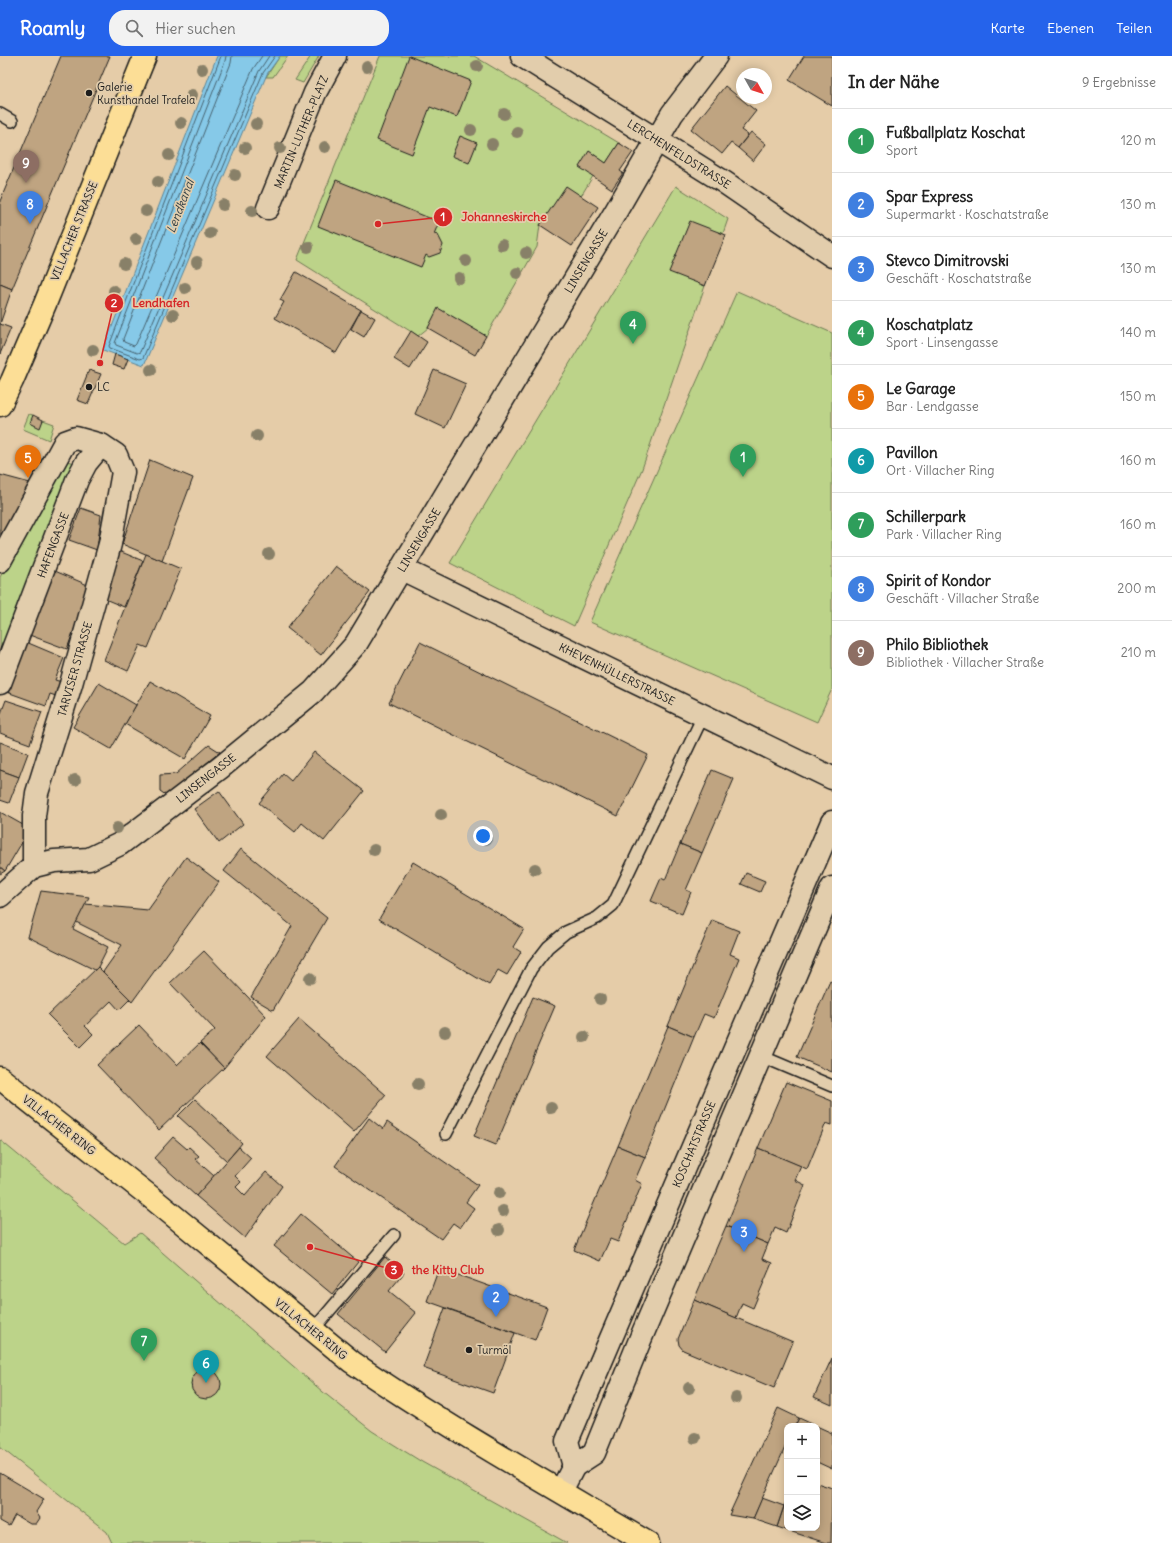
<!DOCTYPE html>
<html lang="de">
<head>
<meta charset="utf-8">
<style>
	:root { --surface:#fff; --page:#f2f2f2; --text:#222; --muted:#767676; --line:#e0e0e0; --accent:#2563eb }
	body { margin:0; font-family:Delius,sans-serif; background:var(--page); color:var(--text) }
	.controls { position:absolute; right:12px; bottom:12px; display:grid; overflow:hidden; border-radius:8px; box-shadow:0 2px 10px #0003 }
	.controls button { width:36px; height:36px; display:grid; place-items:center; padding:0; border:0; border-bottom:1px solid var(--line); background:var(--surface); color:var(--text); font:20px sans-serif }
	.compass { position:absolute; left:736px; top:12px; width:36px; height:36px; border-radius:50%; background:var(--surface); box-shadow:0 2px 10px #0003; rotate:129deg }
	.you { position:absolute; left:483px; top:780px; width:14px; height:14px; margin:-10px; border:3px solid #fff; border-radius:50%; background:#1a73e8; box-shadow:0 0 0 6px #1a73e833 }
	.badge { display:grid; place-items:center; width:26px; height:26px; border-radius:50%; background:var(--accent); color:#fff; font-size:13px; font-weight:700 }
	.pin { position:absolute; translate:-50% -33px; filter:drop-shadow(0 1px 2px #0008) }
	.pin::after { content:''; position:absolute; top:21px; width:14px; height:12px; background:inherit; clip-path:polygon(0 0,100% 0,50% 100%) }
	.list { margin:0; padding:0; list-style:none }
	h2 { display:flex; justify-content:space-between; align-items:center; height:52px; margin:0; padding:0 16px; font-size:17px }
	h2 small { font-size:13px; font-weight:400; color:var(--muted) }
	.list li { display:grid; grid-template-columns:26px 1fr auto; gap:12px; align-items:center; box-sizing:border-box; height:64px; padding:0 16px; border-top:1px solid var(--line) }
	.list b { display:block; font-size:15px; white-space:nowrap }
	.list p { margin:0; font-size:13px; white-space:nowrap; color:var(--muted) }
	.list em { font-size:13px; font-style:normal; color:var(--muted) }
	.icon { flex:none; width:22px; height:22px; fill:none; stroke:currentColor; stroke-width:2; stroke-linecap:round; stroke-linejoin:round }
	.map { position:relative; flex:none; width:832px; height:1487px; overflow:hidden }
	header { display:flex; align-items:center; gap:24px; box-sizing:border-box; height:56px; padding:0 20px; background:var(--accent); color:#fff }
	header strong { font-size:19px }
	nav { display:flex; gap:22px; margin-inline-start:auto; font-size:14px }
	.search { width:280px; height:36px; background:var(--page); display:flex; align-items:center; gap:10px; box-sizing:border-box; padding:0 14px; border-radius:16px; color:var(--muted); font-size:15px }
	main { display:flex }
	aside { flex:1; background:var(--surface) }
	.map>svg:first-child { display:block }
	.green { fill:#bcd389; stroke:#6c7852 }
	.water { fill:#86c9e8; stroke:#5c8496 }
	.lines { fill:none; stroke-linecap:round; stroke-linejoin:round }
	.shore { stroke:#46616e; stroke-width:1 }
	.building { fill:#bfa481; stroke:#1c1c1c }
	.service-casing { stroke:#1c1c1c; stroke-width:14 }
	.minor-casing { stroke:#1c1c1c; stroke-width:25 }
	.secondary-casing { stroke:#1c1c1c; stroke-width:25 }
	.primary-casing { stroke:#1c1c1c; stroke-width:25 }
	.service { stroke:#e2cdac; stroke-width:11 }
	.minor { stroke:#e2cdac; stroke-width:22 }
	.secondary { stroke:#e2cdac; stroke-width:22 }
	.primary { stroke:#fcde96; stroke-width:22 }
	.tree { fill:#888067 }
	.poi-dot { fill:#1c1c1c; stroke:#e2cdac; stroke-width:1.5 }
	.labels { text-anchor:middle; dominant-baseline:central; stroke-width:3.5; stroke-linejoin:round; paint-order:stroke }
	.poi-label { font-size:11px; fill:#1c1c1c; stroke:#e2cdac; text-anchor:start }
	.street-label { font-size:11px; fill:#1c1c1c; stroke:#e2cdac }
	.water-label { font-size:12px; font-style:italic; fill:#313f45; stroke:#e2cdac }
	.leader { fill:none; stroke:#d62828; stroke-width:1.5 }
	.callout-dot { fill:#d62828; stroke:#e2cdac; stroke-width:1.5 }
	.mark-label { font-size:12px; text-anchor:middle; font-weight:bold; fill:#fff }
	.callout-label { font-size:12px; text-anchor:middle; font-weight:bold; fill:#d62828; stroke:#e2cdac; stroke-width:3.5; stroke-linejoin:round; paint-order:stroke }
</style>
</head>
<body>
<header>
<strong>Roamly</strong>
<div class="search"><svg class="icon" aria-label="search" viewBox="0 0 24 24"><circle cx="10" cy="10" r="6"/><path d="M15 15l6 6"/></svg>Hier suchen</div>
<nav><a>Karte</a><a>Ebenen</a><a>Teilen</a></nav>
</header>
<main>
<div class="map">
<svg width="832" height="1487" viewBox="0 0 832 1487">
	<rect width="100%" height="100%" fill="#e5cca8"/>
	<filter id="ink" filterUnits="userSpaceOnUse"><feTurbulence type="fractalNoise" baseFrequency=".025" numOctaves="2"/><feDisplacementMap in="SourceGraphic" scale="8" xChannelSelector="R" yChannelSelector="G"/><feConvolveMatrix kernelMatrix="1 2 1 2 8 2 1 2 1" color-interpolation-filters="sRGB"/></filter>
	<g filter="url(#ink)">
		<g class="green">
			<path d="M280,0h8l-15,21h-7z"/>
			<path d="M311,0h8l-16,27 -8,-3z"/>
			<path d="M380,0h94l145,87 -13,20 -16,-11 3,24 -12,20 -41,29 -3,22 -51,89 -47,-27 -11,19 -10,8 -121,-76z"/>
			<path d="M676,130l52,33 -86,250 -68,157 -124,-63z"/>
			<path d="M737,235l95,42v356l-15,33 -227,-100z"/>
			<path d="M29,358l4,1 7,12 3,-7 11,4 -5,16 -26,-11z"/>
			<path d="M67,405l9,2 -61,147 1,10 -16,42v-85l49,-87z"/>
			<path d="M0,1084l124,103 16,-10 183,159 49,39 50,31 145,81h-455l-5,-11 -107,-85z"/>
		</g>
		<path class="water" d="M217,0h63l-13,18 -123,291 -41,-15z"/>
		<g class="lines">
			<g class="shore">
				<path d="M221,0l-112,290 1,2 30,11 3,-1 120,-285 12,-17"/>
				<path d="M226,0l-1,5 -110,282 1,2 21,8 3,-1 119,-281 10,-15"/>
				<path d="M232,0l-1,7 -108,276 1,3 10,4 2,-2 117,-275 9,-13"/>
			</g>
		</g>
		<g class="building">
			<path d="M61,0h49l-98,233 -12,-5v-83z"/>
			<path d="M409,0l62,25 -14,36 -27,-10 -18,47 -35,-14z"/>
			<path d="M804,0h28v50l-43,-26z"/>
			<path d="M725,30l31,25 -15,19 7,5 -10,13 -7,-5 -9,11 -31,-25z"/>
			<path d="M751,76l15,12 -13,17 -15,-13z"/>
			<path d="M460,80l17,7 -8,20 -17,-7z"/>
			<path d="M619,87l14,9 -13,19 3,2 -11,16 -33,-22 10,-16 17,12z"/>
			<path d="M336,124l103,42 -5,12 4,1 5,10 -3,8 -11,4 -3,-2 -5,12 -103,-41z"/>
			<path d="M566,130l32,21 -26,39 -32,-21z"/>
			<path d="M690,165l36,14 -21,51 -36,-14z"/>
			<path d="M296,216l65,38 -25,43 -61,-35 9,-16 -4,-2z"/>
			<path d="M0,228l12,5 -12,35 11,4 -11,26z"/>
			<path d="M438,252l48,28 -11,19 -47,-27z"/>
			<path d="M361,254l14,8 -11,19 -13,-8z"/>
			<path d="M411,275l16,11 -17,27 -16,-10z"/>
			<path d="M115,298l13,5 -4,10 -12,-4z"/>
			<path d="M89,314l12,4 -13,30 -11,-4z"/>
			<path d="M434,314l32,14 -21,44 -30,-14z"/>
			<path d="M33,359l10,5 -3,8 -10,-5z"/>
			<path d="M150,404l43,18 -31,83 -40,-17z"/>
			<path d="M0,419l30,8 -26,53 -4,-2z"/>
			<path d="M81,452l20,7 -4,35 -28,-10z"/>
			<path d="M119,495l24,10 -19,46 -24,-10z"/>
			<path d="M146,498l35,15 -33,79 -8,-3 -12,26 -24,-11z"/>
			<path d="M336,510l34,26 -49,63 -34,-27z"/>
			<path d="M48,512l42,18 -23,63 -43,-16z"/>
			<path d="M26,586l38,16 -9,22 7,2 -6,14 -6,-2 -4,12 -39,-14z"/>
			<path d="M420,586l228,113 -30,61 -229,-113z"/>
			<path d="M150,625l60,35 -25,43 -60,-35z"/>
			<path d="M99,627l37,22 -25,44 -38,-22z"/>
			<path d="M6,644l36,12 -12,32 -30,-11v-17z"/>
			<path d="M0,686l28,11 -9,24 -19,-7z"/>
			<path d="M209,689l11,7 -53,44 -7,-5v-16l16,-1z"/>
			<path d="M314,696l50,39 -40,50 -22,-18 -7,9 -36,-29 24,-29 8,7z"/>
			<path d="M0,714l19,7 -10,26 -9,-3z"/>
			<path d="M712,714l22,9 -32,74 -22,-9z"/>
			<path d="M219,735l24,33 -24,19 -25,-34z"/>
			<path d="M0,756l23,13 1,14 -19,32 -5,-4z"/>
			<path d="M680,788l22,9 -16,37 5,2 -9,22 -31,-13 10,-23 4,2z"/>
			<path d="M241,793l86,69 -54,92 -22,-13 41,-71 -68,-55z"/>
			<path d="M186,801l33,25 -87,120 -29,-30 19,-27 -46,-23 9,-18 63,6z"/>
			<path d="M413,806l111,67 -11,18 8,5 -14,23 -9,-5 -9,15 -110,-66z"/>
			<path d="M0,811l5,4 -5,3z"/>
			<path d="M746,817l19,8 -5,11 -19,-8z"/>
			<path d="M41,835l48,6 -16,32 35,18 -10,20 -3,3 -67,-33z"/>
			<path d="M712,864l27,11 -9,23 9,4 -25,60 -10,-4 -10,23 -26,-11z"/>
			<path d="M204,895l62,65 -42,52 -24,-25 15,-13 -45,-47z"/>
			<path d="M98,911l32,32 -11,11 -8,-9 -26,25 8,8 -13,13 -32,-32z"/>
			<path d="M830,925l2,1v90l-35,-15z"/>
			<path d="M533,941l22,9 -59,139 -22,-9z"/>
			<path d="M299,963l87,76 -32,37 -87,-76z"/>
			<path d="M139,969l38,40 23,-22 24,25 -65,62 -62,-65z"/>
			<path d="M668,970l26,11 -49,120 -27,-11z"/>
			<path d="M786,1026l46,19v24l-6,-2 -19,46 -49,-21z"/>
			<path d="M195,1043l47,44 -15,18 -49,-45z"/>
			<path d="M369,1062l14,11 4,-7 91,63 -12,17 8,6 -14,20 -7,-5 -12,16 -106,-73z"/>
			<path d="M173,1081l14,12 2,-2 10,9 -4,3 19,17 -18,20 -42,-38z"/>
			<path d="M618,1090l27,11 -10,23 7,4 -24,58 -8,-3 -10,22 -26,-11z"/>
			<path d="M239,1091l12,11 -16,18 6,6 -5,5 9,9 21,-24 16,14 -37,52 -49,-42z"/>
			<path d="M758,1092l43,18 -6,14 10,5 -19,48 -11,-5 -7,16 -42,-18z"/>
			<path d="M301,1158l57,48 -26,32 -58,-48z"/>
			<path d="M726,1170l42,18 -6,15 10,4 -19,45 -11,-5 -6,15 -42,-18z"/>
			<path d="M385,1201l19,16 -15,18 27,22 -31,39 -47,-38z"/>
			<path d="M439,1212l108,39 -12,33 -108,-39z"/>
			<path d="M694,1244l99,42 -19,46 -91,-38 -4,-5 -1,-6z"/>
			<path d="M445,1252l70,25 -22,60 -70,-25z"/>
			<path d="M832,1302v47l-18,-8z"/>
			<circle cx="206" cy="1328" r="15"/>
			<path d="M778,1352l21,10 -4,8h-8v17l-34,76 -24,-4z"/>
			<path d="M799,1362l33,15v36l-15,-7v-36h-22z"/>
			<path d="M0,1417l44,26 -8,13 4,6 -4,6h-6l-15,-9 -6,11 -9,-5z"/>
			<path d="M817,1427l15,5 -1,55h-5l-49,-16 10,-29v30h30z"/>
			<path d="M762,1442l22,8 -7,21 -24,-8z"/>
		</g>
		<g class="lines">
			<g class="service-casing">
				<g id="service">
					<path d="M0,58l12,7"/>
					<path d="M761,1000l71,30"/>
					<path d="M446,1078l85,-165 17,-22 18,-15 31,-14 16,-13 90,-189"/>
					<path d="M313,1274l81,-95"/>
				</g>
			</g>
			<g class="minor-casing">
				<g id="minor">
					<path d="M522,0l202,126 108,74"/>
					<path d="M268,152l47,-115 20,-37"/>
					<path d="M0,505l65,-119 11,-4 25,7 15,10 7,17 -13,72 -39,140 -34,109 -3,23v50"/>
					<path d="M402,513l430,209"/>
					<path d="M0,627l77,-203 9,-17 15,-18"/>
					<path d="M0,840l34,-30 20,-5 35,-2 31,-15 100,-76 93,-76 43,-48 260,-433 56,-97 44,-58"/>
				</g>
			</g>
			<g class="secondary-casing">
				<g id="secondary">
					<path d="M574,1410l-7,-25 265,-619"/>
					<path d="M561,1435l13,-25 20,-13 46,-113 192,-452"/>
				</g>
			</g>
			<g class="primary-casing">
				<g id="primary">
					<path d="M0,349l12,-24 33,-77 100,-248"/>
					<path d="M0,1022l152,120 200,164c95,65 196,122 296,181"/>
				</g>
			</g>
			<use href="#service" class="service"/>
			<use href="#minor" class="minor"/>
			<use href="#secondary" class="secondary"/>
			<use href="#primary" class="primary"/>
		</g>
		<g class="tree">
			<circle cx="477" cy="10" r="6"/>
			<circle cx="367" cy="11" r="6"/>
			<circle cx="202" cy="13" r="6"/>
			<circle cx="192" cy="39" r="6"/>
			<circle cx="504" cy="58" r="6"/>
			<circle cx="181" cy="67" r="6"/>
			<circle cx="256" cy="68" r="6"/>
			<circle cx="471" cy="74" r="6"/>
			<circle cx="517" cy="76" r="6"/>
			<circle cx="492" cy="88" r="6"/>
			<circle cx="325" cy="91" r="6"/>
			<circle cx="245" cy="92" r="6"/>
			<circle cx="280" cy="92" r="6"/>
			<circle cx="169" cy="99" r="6"/>
			<circle cx="235" cy="119" r="6"/>
			<circle cx="158" cy="126" r="6"/>
			<circle cx="223" cy="149" r="6"/>
			<circle cx="146" cy="155" r="6"/>
			<circle cx="252" cy="155" r="6"/>
			<circle cx="210" cy="177" r="6"/>
			<circle cx="136" cy="183" r="6"/>
			<circle cx="502" cy="189" r="6"/>
			<circle cx="308" cy="191" r="6"/>
			<circle cx="526" cy="197" r="6"/>
			<circle cx="466" cy="205" r="6"/>
			<circle cx="197" cy="206" r="6"/>
			<circle cx="124" cy="208" r="6"/>
			<circle cx="517" cy="217" r="6"/>
			<circle cx="459" cy="222" r="6"/>
			<circle cx="185" cy="232" r="6"/>
			<circle cx="114" cy="235" r="6"/>
			<circle cx="173" cy="259" r="6"/>
			<circle cx="93" cy="294" r="6"/>
			<circle cx="151" cy="314" r="6"/>
			<circle cx="257" cy="380" r="6"/>
			<circle cx="269" cy="498" r="6"/>
			<circle cx="75" cy="724" r="6"/>
			<circle cx="441" cy="759" r="6"/>
			<circle cx="117" cy="772" r="6"/>
			<circle cx="486" cy="783" r="6"/>
			<circle cx="374" cy="794" r="6"/>
			<circle cx="535" cy="813" r="6"/>
			<circle cx="310" cy="922" r="6"/>
			<circle cx="600" cy="943" r="6"/>
			<circle cx="445" cy="976" r="6"/>
			<circle cx="584" cy="981" r="6"/>
			<circle cx="418" cy="1028" r="6"/>
			<circle cx="551" cy="1052" r="6"/>
			<circle cx="499" cy="1137" r="6"/>
			<circle cx="503" cy="1155" r="6"/>
			<circle cx="499" cy="1174" r="6"/>
			<circle cx="689" cy="1332" r="6"/>
			<circle cx="736" cy="1342" r="6"/>
			<circle cx="695" cy="1382" r="6"/>
		</g>
	</g>
	<g class="poi-dot">
		<circle cx="89" cy="37" r="4"/>
		<circle cx="89" cy="331" r="4"/>
		<circle cx="469" cy="1294" r="4"/>
	</g>
	<g class="labels">
		<g class="poi-label">
			<text x="97" y="31">Galerie<tspan x="97" dy="13">Kunsthandel Trafela</tspan></text>
			<text x="97" y="331">LC</text>
			<text x="477" y="1294">Turmöl</text>
		</g>
		<g class="street-label">
			<text transform="translate(301 76) rotate(-67)">MARTIN-LUTHER-PLATZ</text>
			<text transform="translate(679 98) rotate(32)">LERCHENFELDSTRASSE</text>
			<text transform="translate(74 175) rotate(-68)">VILLACHER STRASSE</text>
			<text transform="translate(586 205) rotate(-59)">LINSENGASSE</text>
			<text transform="translate(419 484) rotate(-59)">LINSENGASSE</text>
			<text transform="translate(53 489) rotate(-69)">HAFENGASSE</text>
			<text transform="translate(75 613) rotate(-74)">TARVISER STRASSE</text>
			<text transform="translate(617 618) rotate(26)">KHEVENHÜLLERSTRASSE</text>
			<text transform="translate(206 722) rotate(-38)">LINSENGASSE</text>
			<text transform="translate(59 1069) rotate(38)">VILLACHER RING</text>
			<text transform="translate(694 1088) rotate(-67)">KOSCHATSTRASSE</text>
			<text transform="translate(311 1273) rotate(39)">VILLACHER RING</text>
		</g>
		<g class="water-label">
			<text transform="translate(180 150) rotate(-69)">Lendkanal</text>
		</g>
	</g>
	<path class="leader" d="M378 168L443 161M100 307L114 247M310 1191L394 1214"/>
	<g class="callout-dot">
		<circle cx="378" cy="168" r="4"/>
		<circle cx="100" cy="307" r="4"/>
		<circle cx="310" cy="1191" r="4"/>
		<circle cx="443" cy="161" r="10"/>
		<circle cx="114" cy="247" r="10"/>
		<circle cx="394" cy="1214" r="10"/>
	</g>
	<g class="mark-label">
		<text x="443" y="165">1</text>
		<text x="114" y="251">2</text>
		<text x="394" y="1218">3</text>
	</g>
	<g class="callout-label">
		<text x="504" y="165">Johanneskirche</text>
		<text x="161" y="251">Lendhafen</text>
		<text x="448" y="1218">the Kitty Club</text>
	</g>
</svg>
<div class="controls">
<button>+</button>
<button>−</button>
<button><svg class="icon" aria-label="layers" viewBox="0 0 24 24"><path d="M12 4l9 5-9 5-9-5zM3 14l9 5 9-5"/></svg></button>
</div>
<svg class="compass" viewBox="-18 -18 36 36"><path d="M0-13l5 13h-10z" fill="#e53935"/><path d="M0 13l5-13h-10z" fill="#767676"/></svg>
<div class="you"></div>
<div class="pin badge" style="left:743px;top:421px;background:#2e9e5b">1</div>
<div class="pin badge" style="left:496px;top:1261px;background:#3f7fe0">2</div>
<div class="pin badge" style="left:744px;top:1196px;background:#3f7fe0">3</div>
<div class="pin badge" style="left:633px;top:288px;background:#2e9e5b">4</div>
<div class="pin badge" style="left:28px;top:422px;background:#e8710a">5</div>
<div class="pin badge" style="left:206px;top:1327px;background:#0f9aa8">6</div>
<div class="pin badge" style="left:144px;top:1305px;background:#2e9e5b">7</div>
<div class="pin badge" style="left:30px;top:168px;background:#3f7fe0">8</div>
<div class="pin badge" style="left:26px;top:127px;background:#8d6e63">9</div>
</div>
<aside>
<h2>In der Nähe<small>9 Ergebnisse</small></h2>
<ul class="list">
<li><span class="badge" style="background:#2e9e5b">1</span><div><b>Fußballplatz Koschat</b><p>Sport</p></div><em>120 m</em></li>
<li><span class="badge" style="background:#3f7fe0">2</span><div><b>Spar Express</b><p>Supermarkt · Koschatstraße</p></div><em>130 m</em></li>
<li><span class="badge" style="background:#3f7fe0">3</span><div><b>Stevco Dimitrovski</b><p>Geschäft · Koschatstraße</p></div><em>130 m</em></li>
<li><span class="badge" style="background:#2e9e5b">4</span><div><b>Koschatplatz</b><p>Sport · Linsengasse</p></div><em>140 m</em></li>
<li><span class="badge" style="background:#e8710a">5</span><div><b>Le Garage</b><p>Bar · Lendgasse</p></div><em>150 m</em></li>
<li><span class="badge" style="background:#0f9aa8">6</span><div><b>Pavillon</b><p>Ort · Villacher Ring</p></div><em>160 m</em></li>
<li><span class="badge" style="background:#2e9e5b">7</span><div><b>Schillerpark</b><p>Park · Villacher Ring</p></div><em>160 m</em></li>
<li><span class="badge" style="background:#3f7fe0">8</span><div><b>Spirit of Kondor</b><p>Geschäft · Villacher Straße</p></div><em>200 m</em></li>
<li><span class="badge" style="background:#8d6e63">9</span><div><b>Philo Bibliothek</b><p>Bibliothek · Villacher Straße</p></div><em>210 m</em></li>
</ul>
</aside>
</main>
</body>
</html>
